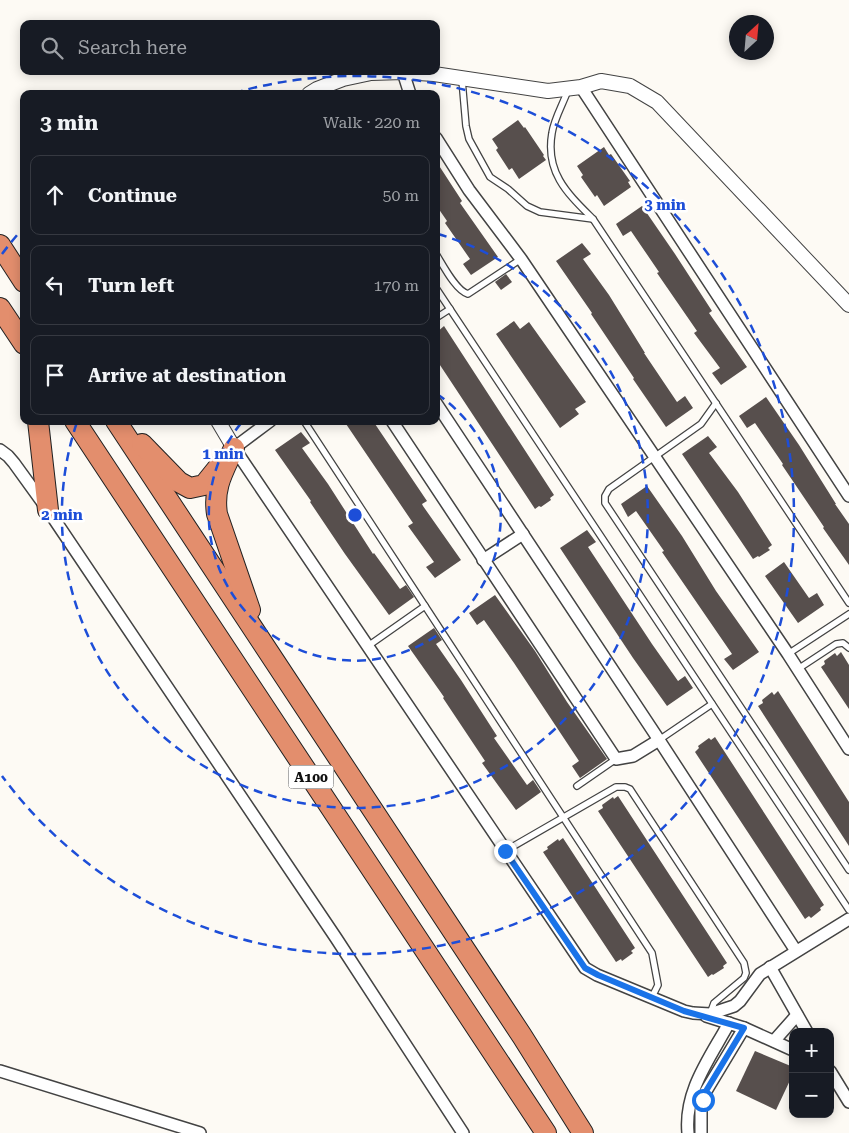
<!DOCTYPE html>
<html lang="en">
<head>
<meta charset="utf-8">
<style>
	:root { --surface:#171b24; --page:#20242c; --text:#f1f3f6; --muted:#9ea1a6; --line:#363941 }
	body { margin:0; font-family:"Roboto Serif",serif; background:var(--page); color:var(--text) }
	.controls { position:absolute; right:15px; bottom:15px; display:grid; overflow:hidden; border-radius:10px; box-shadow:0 2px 12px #0003 }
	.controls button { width:45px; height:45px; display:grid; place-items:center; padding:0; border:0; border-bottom:1px solid var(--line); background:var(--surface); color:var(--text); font:25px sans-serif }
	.compass { position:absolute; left:729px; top:15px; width:45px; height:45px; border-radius:50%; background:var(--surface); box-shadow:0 2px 12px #0003; rotate:26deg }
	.stop { position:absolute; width:15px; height:15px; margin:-11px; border:4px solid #1a73e8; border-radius:50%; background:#fff }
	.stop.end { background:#1a73e8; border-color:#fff; box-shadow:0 1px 5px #0008 }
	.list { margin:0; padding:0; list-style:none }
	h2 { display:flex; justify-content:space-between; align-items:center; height:65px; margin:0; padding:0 20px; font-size:21px }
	h2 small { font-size:16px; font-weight:400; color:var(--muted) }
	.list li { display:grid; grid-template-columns:32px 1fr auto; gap:15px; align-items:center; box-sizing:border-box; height:80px; margin:0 10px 10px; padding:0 10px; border:1px solid var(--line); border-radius:10px }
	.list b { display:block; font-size:19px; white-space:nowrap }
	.list em { font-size:16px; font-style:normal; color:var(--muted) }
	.icon { flex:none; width:28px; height:28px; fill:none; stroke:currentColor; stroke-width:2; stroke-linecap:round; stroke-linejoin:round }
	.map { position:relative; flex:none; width:849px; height:1133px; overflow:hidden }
	.search { position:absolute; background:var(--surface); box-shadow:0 2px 12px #0003; left:20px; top:20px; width:420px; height:55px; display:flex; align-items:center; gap:12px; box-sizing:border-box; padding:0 18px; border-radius:10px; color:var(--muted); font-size:19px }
	.panel { position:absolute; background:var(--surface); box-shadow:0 2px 12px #0003; left:20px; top:90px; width:420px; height:335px; border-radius:10px }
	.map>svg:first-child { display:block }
	.building { fill:#574f4d }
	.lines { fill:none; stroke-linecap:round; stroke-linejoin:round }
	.service-casing { stroke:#434343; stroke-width:8 }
	.minor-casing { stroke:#434343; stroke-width:14 }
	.tertiary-casing { stroke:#434343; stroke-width:16 }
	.motorway-casing { stroke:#212121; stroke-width:22 }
	.service { stroke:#fff; stroke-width:5.5 }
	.minor { stroke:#fff; stroke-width:11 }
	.tertiary { stroke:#fff; stroke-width:14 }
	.motorway { stroke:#e38e6d; stroke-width:20 }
	.route { stroke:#1a73e8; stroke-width:6 }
	.ring { fill:none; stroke:#1d4ed8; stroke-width:2.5; stroke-dasharray:9 6 }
	.labels { text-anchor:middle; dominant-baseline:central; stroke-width:5; stroke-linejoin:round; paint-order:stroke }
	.shield { fill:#fff; stroke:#585858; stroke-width:1 }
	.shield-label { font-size:14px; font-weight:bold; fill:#101010 }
	.centre { fill:#1d4ed8; stroke:#fff; stroke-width:2.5 }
	.ring-label { font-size:15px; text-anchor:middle; font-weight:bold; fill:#1d4ed8; stroke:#fff; stroke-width:5; stroke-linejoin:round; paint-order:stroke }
</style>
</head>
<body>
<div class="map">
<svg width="849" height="1133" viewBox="0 0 849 1133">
	<rect width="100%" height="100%" fill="#fdfaf4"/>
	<g class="building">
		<path d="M518,120l6,8 1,-1 19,28 -1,1 3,4 -27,19 -7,-11 -3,2 -13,-20 2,-2 -6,-9z"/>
		<path d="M604,147l5,8 2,-1 19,27 -2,1 3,5 -27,19 -7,-11 -2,2 -14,-20 2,-2 -6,-9z"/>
		<path d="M436,161l26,40 -2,2 38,54 -27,18 -8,-11 7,-5 -25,-36 2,-2 -11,-16z"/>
		<path d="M642,206l33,48 37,57 -3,2 38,54 -26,18 -9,-12 8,-5 -26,-35 3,-2 -40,-58 2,-1 -28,-41 -8,5 -7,-12z"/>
		<path d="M582,243l9,11 -8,5 26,36 36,58h-1l33,49 8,-6 8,12 -27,19 -33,-48 1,-1 -43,-64 1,-1 -36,-52z"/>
		<path d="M506,274l6,8 -11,8 -6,-8z"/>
		<path d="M514,321l6,8 9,-7 57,80 -11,7 4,5 -19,14 -64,-94z"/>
		<path d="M444,326l110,169 -4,3 1,2 -10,7 -2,-1 -4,3 -99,-150v-26z"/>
		<path d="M766,397l33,48 37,59h-1l14,20v41l-26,-37 1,-1 -42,-62 1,-1 -28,-41 -8,5 -8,-12z"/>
		<path d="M344,421h29l54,80 -5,3 1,2 38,54 -26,18 -9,-11 8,-5 -26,-36 5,-3z"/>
		<path d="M301,432l9,11 -8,5 26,36 45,70 1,-1 26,36 6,-4 8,12 -25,18 -44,-61 -35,-52 1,-1 -36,-51z"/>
		<path d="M708,436l9,11 -8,6 29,39 34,53 -4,3 2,2 -11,7 -1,-1 -5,3 -71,-105z"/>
		<path d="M647,486l35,50 34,55 43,61 -26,18 -9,-11 8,-5 -70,-102 2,-1 -28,-40 -8,6 -7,-13z"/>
		<path d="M587,530l9,12 -8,5 64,97 26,37 7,-5 8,12 -26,18 -34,-48 -73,-110z"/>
		<path d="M784,562l25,36 8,-5 7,12 -26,18 -33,-47z"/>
		<path d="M495,595l40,56 32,51 40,57 -27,19 -8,-12 7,-5 -65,-98 -30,-43 -7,5 -8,-12z"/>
		<path d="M434,628l8,12 -6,4 25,36 36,56 -3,2 33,47 6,-5 8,12 -25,18 -34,-47 3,-2 -42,-63 1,-1 -36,-51z"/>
		<path d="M841,652l8,13v44l-28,-42 4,-3 -1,-3 11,-8 2,3z"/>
		<path d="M778,691l71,111v44l-91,-140 5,-3 -1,-3 10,-8 2,3z"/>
		<path d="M715,737l109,168 -4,3 1,2 -10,8 -2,-2 -4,3 -110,-167 4,-4 -1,-2 11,-8 2,2z"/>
		<path d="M618,796l109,167 -4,3 1,2 -11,7 -1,-1 -4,3 -110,-166 5,-3 -1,-3 11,-8 1,2z"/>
		<path d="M563,838l72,110 -4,3 2,2 -11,8 -1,-2 -5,3 -73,-110 5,-3 -1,-2 11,-8 1,2z"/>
		<path d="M755,1051l38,16v7l-17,36 -40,-19z"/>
	</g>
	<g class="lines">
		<g class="service-casing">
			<g id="service">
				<path d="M462,80l4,46 3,13 21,38 18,12 19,17 13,6 53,7"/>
				<path d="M568,90c-5,14 -14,29 -16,43 -7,40 16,61 41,86l256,384"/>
				<path d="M436,254c7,11 20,37 32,40l53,-35"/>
				<path d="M436,288l413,622"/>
				<path d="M436,318l14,-9"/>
				<path d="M716,403l-15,21 -92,65 -4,7v7l244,367"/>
				<path d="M304,421l348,532 6,32 -6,12"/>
				<path d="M368,646l57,-40"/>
				<path d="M788,654l61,-40"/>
				<path d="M798,669l38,-25 7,-1 6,5"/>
				<path d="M659,740l53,-36"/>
				<path d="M577,786l39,-27"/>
				<path d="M505,851l111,-64h9l5,2 114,174 2,10 -2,5 -30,25 -4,11"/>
			</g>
		</g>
		<g class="minor-casing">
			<g id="minor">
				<path d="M403,72l7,22"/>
				<path d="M581,87l268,409"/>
				<path d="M436,138l33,52 52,69 267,395 61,95"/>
				<path d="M436,403l223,337 137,211"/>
				<path d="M270,421l-36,27 351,520 12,7 87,36 9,2 17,1 24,-8 6,-5 20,-27 89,-55"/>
				<path d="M392,421l224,338 17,-3 26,-16"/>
				<path d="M0,450l8,6 6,7 34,47 288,428 127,195"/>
				<path d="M483,560l40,-26"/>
				<path d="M770,967l37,65"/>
				<path d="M706,1016l38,12 49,22"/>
				<path d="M774,1041l23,-26"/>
				<path d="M0,1071l200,62"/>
				<path d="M830,1071l19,31"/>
				<path d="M688,1133c-4,-42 22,-75 41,-110"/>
				<path d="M701,1133v-24l5,-18 38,-63"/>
			</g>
		</g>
		<g class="tertiary-casing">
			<g id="tertiary">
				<path d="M309,94l8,-5 26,-10 28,-6 32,-1 31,2 114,17 33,-4 20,-6 29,5 27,16 192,203"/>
				<path d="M218,421l16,27"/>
			</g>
		</g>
		<g class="motorway-casing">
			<g id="motorway">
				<path d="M0,245l24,37"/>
				<path d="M0,308l24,36"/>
				<path d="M38,421l10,89"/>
				<path d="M75,421l471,712"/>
				<path d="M116,421l406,615 61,97"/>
				<path d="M142,444l37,38 11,6 14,-3 16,-20"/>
				<path d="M234,448c-11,24 -21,39 -17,66l33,96"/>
			</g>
		</g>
		<use href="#service" class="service"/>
		<use href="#minor" class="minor"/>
		<use href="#tertiary" class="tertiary"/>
		<use href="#motorway" class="motorway"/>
	</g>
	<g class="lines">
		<path class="route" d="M505,851l80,117 13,7 86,36 60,17 -38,63 -3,9"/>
	</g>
	<g class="ring">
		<path d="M437 394A146 146 0 1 1 242 422"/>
		<path d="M438 234A293 293 0 1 1 77 422"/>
		<path d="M2 254A439 439 0 0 1 24 227M234 93A439 439 0 1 1 2 776"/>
	</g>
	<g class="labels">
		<rect class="shield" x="288.5" y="765.5" width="45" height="23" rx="4"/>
		<g class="shield-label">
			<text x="311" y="777">A100</text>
		</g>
	</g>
	<circle cx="355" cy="515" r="8" class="centre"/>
	<g class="ring-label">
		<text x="665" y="210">3 min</text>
		<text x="223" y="459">1 min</text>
		<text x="62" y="520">2 min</text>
	</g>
</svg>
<div class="controls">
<button>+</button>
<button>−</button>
</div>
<svg class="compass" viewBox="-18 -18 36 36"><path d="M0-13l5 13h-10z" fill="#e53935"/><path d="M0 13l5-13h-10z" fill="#9ea1a6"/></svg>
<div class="stop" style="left:703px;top:1100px"></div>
<div class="stop end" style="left:505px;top:851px"></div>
<div class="search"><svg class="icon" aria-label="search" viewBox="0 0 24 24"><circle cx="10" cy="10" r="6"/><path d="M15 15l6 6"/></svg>Search here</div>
<section class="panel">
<h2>3 min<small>Walk · 220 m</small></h2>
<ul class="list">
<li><svg class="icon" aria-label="ahead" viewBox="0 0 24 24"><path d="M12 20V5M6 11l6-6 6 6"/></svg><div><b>Continue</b></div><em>50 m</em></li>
<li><svg class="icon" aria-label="left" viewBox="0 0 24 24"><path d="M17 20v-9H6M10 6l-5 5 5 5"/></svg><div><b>Turn left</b></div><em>170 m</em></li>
<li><svg class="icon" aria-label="arrive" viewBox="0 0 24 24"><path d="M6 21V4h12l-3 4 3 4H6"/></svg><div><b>Arrive at destination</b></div></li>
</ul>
</section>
</div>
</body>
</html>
